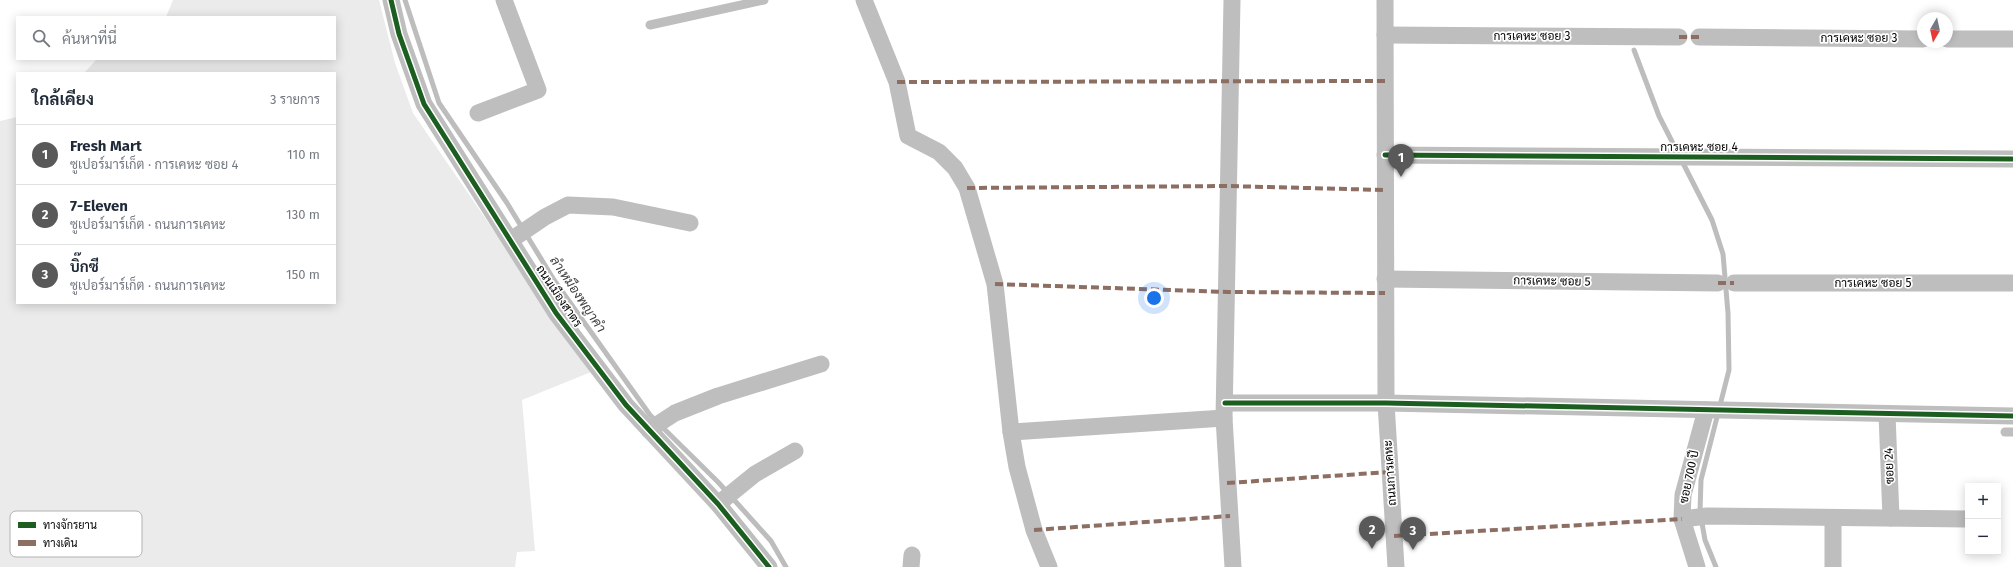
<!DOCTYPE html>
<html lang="th">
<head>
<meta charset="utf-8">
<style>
	:root { --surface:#fff; --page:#f2f2f3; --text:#1f2937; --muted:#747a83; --line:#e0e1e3; --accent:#595959 }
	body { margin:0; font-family:"Fira Sans",Sarabun,sans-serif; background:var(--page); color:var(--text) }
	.controls { position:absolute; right:12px; bottom:12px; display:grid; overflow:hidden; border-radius:0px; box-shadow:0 2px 10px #0003 }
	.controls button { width:36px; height:36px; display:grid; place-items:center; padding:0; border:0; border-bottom:1px solid var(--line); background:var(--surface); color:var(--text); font:20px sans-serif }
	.compass { position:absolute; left:1917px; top:12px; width:36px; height:36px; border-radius:50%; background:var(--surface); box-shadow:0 2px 10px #0003; rotate:189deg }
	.you { position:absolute; left:1154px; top:298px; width:14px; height:14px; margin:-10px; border:3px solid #fff; border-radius:50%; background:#1a73e8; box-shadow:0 0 0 6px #1a73e833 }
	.badge { display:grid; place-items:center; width:26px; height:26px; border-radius:50%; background:var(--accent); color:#fff; font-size:13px; font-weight:700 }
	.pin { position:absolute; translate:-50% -33px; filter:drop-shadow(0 1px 2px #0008) }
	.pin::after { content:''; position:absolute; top:21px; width:14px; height:12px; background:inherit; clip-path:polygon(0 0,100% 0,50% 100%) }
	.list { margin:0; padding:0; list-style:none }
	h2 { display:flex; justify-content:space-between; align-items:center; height:52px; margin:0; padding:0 16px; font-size:17px }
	h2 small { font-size:13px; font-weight:400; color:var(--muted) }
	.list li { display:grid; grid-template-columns:26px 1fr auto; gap:12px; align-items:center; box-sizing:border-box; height:60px; padding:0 16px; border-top:1px solid var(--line) }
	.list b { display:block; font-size:15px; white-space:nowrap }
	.list p { margin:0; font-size:13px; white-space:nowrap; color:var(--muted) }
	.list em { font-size:13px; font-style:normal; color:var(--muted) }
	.icon { flex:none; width:22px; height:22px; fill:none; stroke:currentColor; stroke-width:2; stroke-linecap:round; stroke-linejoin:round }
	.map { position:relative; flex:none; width:2013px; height:567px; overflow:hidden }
	.search { position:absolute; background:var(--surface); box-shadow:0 2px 10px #0003; left:16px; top:16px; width:320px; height:44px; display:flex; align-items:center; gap:10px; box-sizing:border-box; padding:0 14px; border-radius:0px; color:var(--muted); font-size:15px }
	.panel { position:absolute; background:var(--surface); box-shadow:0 2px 10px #0003; left:16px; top:72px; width:320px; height:232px; border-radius:0px }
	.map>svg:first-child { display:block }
	.green { fill:#ebebeb }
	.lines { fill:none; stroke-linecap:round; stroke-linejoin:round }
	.stream { stroke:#bdbdbd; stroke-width:5 }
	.service { stroke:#bebebe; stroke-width:9 }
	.minor { stroke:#bebebe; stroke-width:17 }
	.quiet { stroke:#8d6e63; stroke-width:4; stroke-dasharray:8 4; stroke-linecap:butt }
	.cycleway-casing { stroke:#fff; stroke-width:8 }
	.cycleway { stroke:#1b5e20; stroke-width:5 }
	.labels { text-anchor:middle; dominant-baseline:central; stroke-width:3.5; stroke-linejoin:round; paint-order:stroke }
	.street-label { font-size:12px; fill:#000; stroke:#fff }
	.water-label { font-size:13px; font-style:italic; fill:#424242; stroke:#fff }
	.key { fill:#fff; stroke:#b2b2b2; stroke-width:1 }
	.key-label { font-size:11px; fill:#000 }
</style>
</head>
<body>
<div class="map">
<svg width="2013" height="567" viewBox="0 0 2013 567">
	<rect width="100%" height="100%" fill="#fff"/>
	<path class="green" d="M173,0h206l16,63 18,50 178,259 -69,28 13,151 -18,1 -2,15h-515v-446l17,-4v186h318v-230h-251l13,-14h238v-42h-169z"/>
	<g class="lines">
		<g class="stream">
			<path d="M405,0l34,103 68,100 47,77 96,135 68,67 53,59 15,26"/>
			<path d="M1634,50l25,66 53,104 11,34 5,59 1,57 -28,110 -1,32 5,28 11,27"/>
		</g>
		<g class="service">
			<path d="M650,25l114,-25"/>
			<path d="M2005,432h8"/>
		</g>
		<g class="minor">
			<path d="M391,0l8,34 25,70 132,209 70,92 92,99 51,63"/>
			<path d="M864,0l33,82 11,54 31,16 16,16 12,20 28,96 16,148 6,35 17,63 15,37"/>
			<path d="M1232,0l-8,418 9,149"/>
			<path d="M1385,0l1,403 10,164"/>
			<path d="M1385,35l294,2"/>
			<path d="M1699,37l224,2"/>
			<path d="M1947,39h66"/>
			<path d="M478,113l60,-23 -34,-90"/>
			<path d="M1385,155l628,4"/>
			<path d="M511,240l34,-23 23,-12 45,2 77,16"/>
			<path d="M1385,279l333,4"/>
			<path d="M1734,283h279"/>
			<path d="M1225,403h161l627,13"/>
			<path d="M1887,414l4,104"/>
			<path d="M649,430l26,-17 43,-17 103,-32"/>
			<path d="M1011,432l213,-14"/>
			<path d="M718,504l37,-30 40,-23"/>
			<path d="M1682,519l25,-3 261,3"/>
			<path d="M911,567l1,-12"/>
			<path d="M1697,567l-15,-48 1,-24 23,-85"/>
			<path d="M1833,567v-49"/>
		</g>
		<g class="quiet">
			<path d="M1679,37h20"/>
			<path d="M897,82l488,-1"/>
			<path d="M967,188l261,-2 157,4"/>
			<path d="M1718,283h16"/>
			<path d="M995,284l233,8 157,1"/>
			<path d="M1227,483l163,-11"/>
			<path d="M1034,530l196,-14"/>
			<path d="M1394,536l288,-17"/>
		</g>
		<g class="cycleway-casing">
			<g id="cycleway">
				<path d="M391,0l8,34 25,70 132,209 70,92 92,99 51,63"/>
				<path d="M1385,155l628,4"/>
				<path d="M1225,403h161l627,13"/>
			</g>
		</g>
		<use href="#cycleway" class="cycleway"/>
	</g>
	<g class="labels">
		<g class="street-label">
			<text x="1532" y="36">การเคหะ ซอย 3</text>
			<text x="1859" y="38">การเคหะ ซอย 3</text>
			<text x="1699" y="147">การเคหะ ซอย 4</text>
			<text transform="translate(1552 281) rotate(1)">การเคหะ ซอย 5</text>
			<text x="1873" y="283">การเคหะ ซอย 5</text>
			<text transform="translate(559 296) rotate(56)">ถนนเมืองสาตร</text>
			<text transform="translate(1889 466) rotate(-92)">ซอย 24</text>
			<text transform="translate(1390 473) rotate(-94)">ถนนการเคหะ</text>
			<text transform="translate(1689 477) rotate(-78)">ซอย 700 ปี</text>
		</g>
		<g class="water-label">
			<text transform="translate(578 294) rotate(56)">ลำเหมืองพญาคำ</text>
		</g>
	</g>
	<rect x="10" y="511" width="132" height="46" rx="6" class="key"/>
	<rect x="18" y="522" width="18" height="6" fill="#1b5e20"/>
	<rect x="18" y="540" width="18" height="6" fill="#8d6e63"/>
	<g class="key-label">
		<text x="43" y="529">ทางจักรยาน</text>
		<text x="43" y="547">ทางเดิน</text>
	</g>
</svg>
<div class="controls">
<button>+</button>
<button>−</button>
</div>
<svg class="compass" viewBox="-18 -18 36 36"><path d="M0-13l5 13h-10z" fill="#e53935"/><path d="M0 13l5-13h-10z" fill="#747a83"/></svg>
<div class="you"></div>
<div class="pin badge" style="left:1401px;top:177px">1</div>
<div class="pin badge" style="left:1372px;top:549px">2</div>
<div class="pin badge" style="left:1413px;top:550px">3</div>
<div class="search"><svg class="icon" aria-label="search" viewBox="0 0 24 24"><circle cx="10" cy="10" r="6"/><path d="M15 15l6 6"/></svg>ค้นหาที่นี่</div>
<section class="panel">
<h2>ใกล้เคียง<small>3 รายการ</small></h2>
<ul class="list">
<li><span class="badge">1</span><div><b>Fresh Mart</b><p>ซูเปอร์มาร์เก็ต · การเคหะ ซอย 4</p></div><em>110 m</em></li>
<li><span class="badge">2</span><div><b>7-Eleven</b><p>ซูเปอร์มาร์เก็ต · ถนนการเคหะ</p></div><em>130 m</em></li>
<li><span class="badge">3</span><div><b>บิ๊กซี</b><p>ซูเปอร์มาร์เก็ต · ถนนการเคหะ</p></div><em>150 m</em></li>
</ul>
</section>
</div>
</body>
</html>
